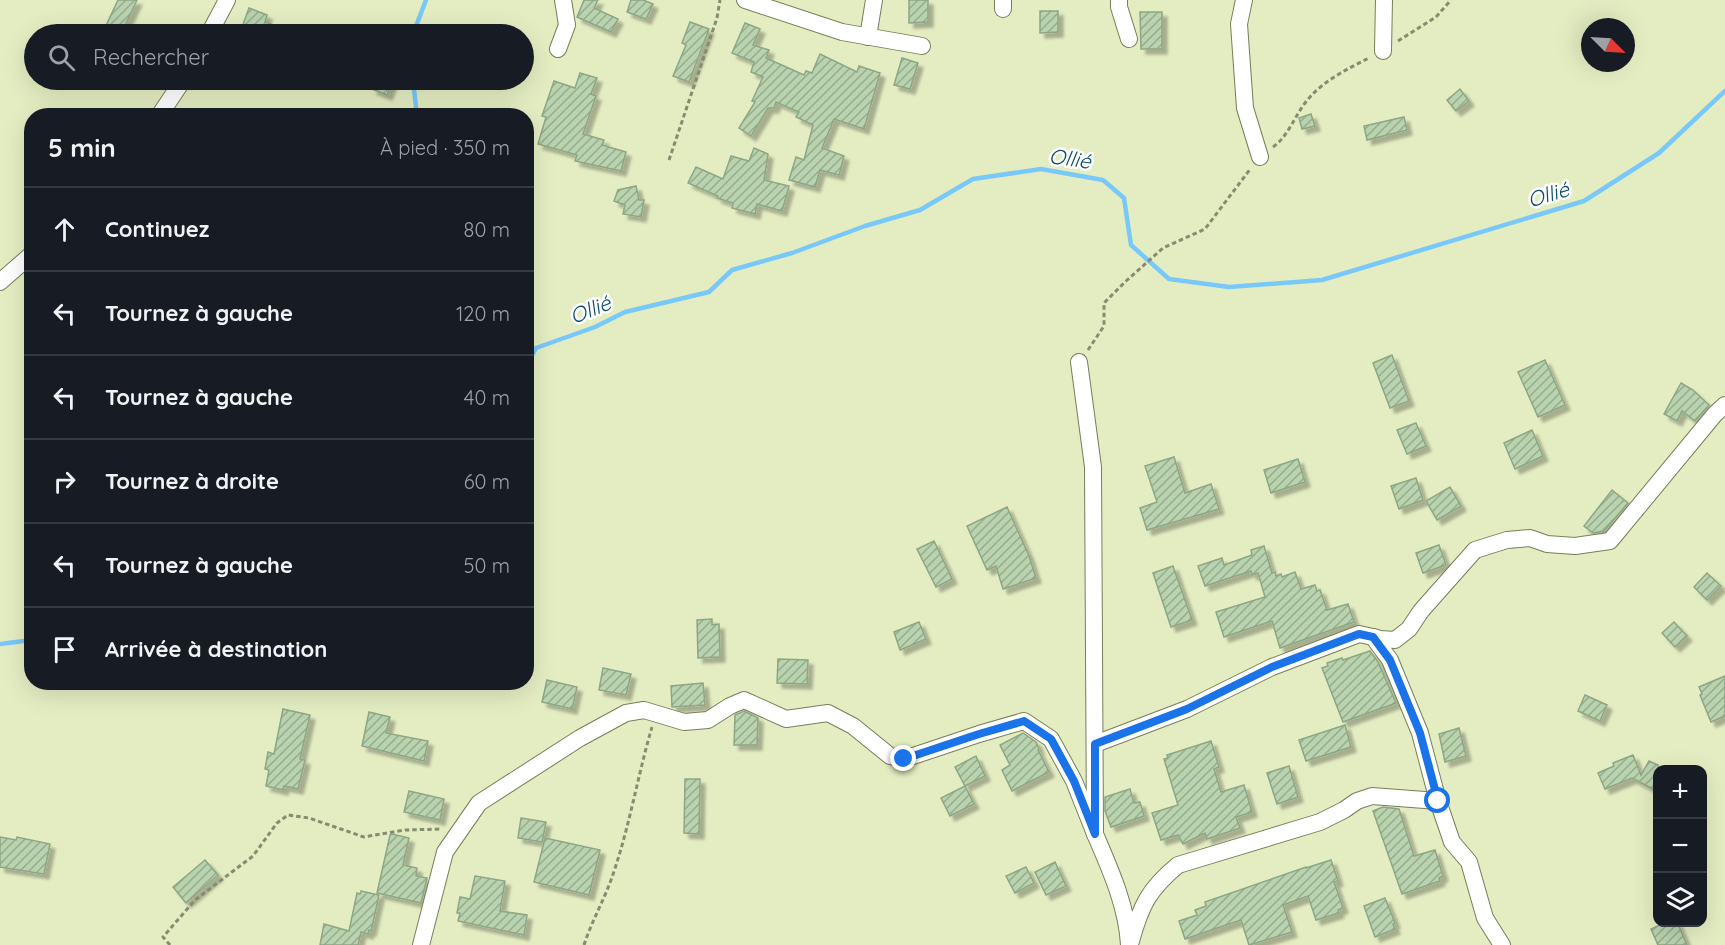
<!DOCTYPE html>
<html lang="fr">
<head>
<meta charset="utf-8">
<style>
	:root { --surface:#171b24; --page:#242831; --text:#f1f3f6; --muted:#9ea1a6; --line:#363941 }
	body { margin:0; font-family:Quicksand,sans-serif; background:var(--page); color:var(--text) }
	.controls { position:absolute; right:18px; bottom:18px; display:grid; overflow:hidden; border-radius:12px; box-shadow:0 6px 24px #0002 }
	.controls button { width:54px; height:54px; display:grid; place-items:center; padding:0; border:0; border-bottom:2px solid var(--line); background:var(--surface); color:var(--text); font:30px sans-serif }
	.compass { position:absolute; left:1581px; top:18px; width:54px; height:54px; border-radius:50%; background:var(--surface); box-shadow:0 6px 24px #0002; rotate:114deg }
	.stop { position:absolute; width:18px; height:18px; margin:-14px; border:4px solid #1a73e8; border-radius:50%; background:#fff }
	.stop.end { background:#1a73e8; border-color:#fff; box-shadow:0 2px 6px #0008 }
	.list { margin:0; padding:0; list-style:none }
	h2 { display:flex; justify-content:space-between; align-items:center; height:78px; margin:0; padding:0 24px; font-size:26px }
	h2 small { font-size:20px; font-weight:400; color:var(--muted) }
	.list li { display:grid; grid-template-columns:39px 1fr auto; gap:18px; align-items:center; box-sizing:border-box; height:84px; padding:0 24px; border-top:2px solid var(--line) }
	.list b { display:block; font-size:22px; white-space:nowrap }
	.list em { font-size:20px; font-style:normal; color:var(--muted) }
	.icon { flex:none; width:33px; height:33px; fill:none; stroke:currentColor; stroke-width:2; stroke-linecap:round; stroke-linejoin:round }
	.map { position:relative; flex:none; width:1725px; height:945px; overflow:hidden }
	.search { position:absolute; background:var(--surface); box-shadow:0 6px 24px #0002; left:24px; top:24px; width:510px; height:66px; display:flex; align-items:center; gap:15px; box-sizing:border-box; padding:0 21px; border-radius:33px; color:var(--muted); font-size:22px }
	.panel { position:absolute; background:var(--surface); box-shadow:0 6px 24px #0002; left:24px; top:108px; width:510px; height:582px; border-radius:24px }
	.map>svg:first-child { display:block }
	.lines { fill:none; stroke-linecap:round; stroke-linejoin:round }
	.stream { stroke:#78c8fa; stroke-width:4.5 }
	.building { fill:url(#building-hatch); stroke:#8da683; stroke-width:1.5; filter:url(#shadow) }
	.minor-casing { stroke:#777f58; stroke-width:18 }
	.path { stroke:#868c6f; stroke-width:3; stroke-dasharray:4.5 3; stroke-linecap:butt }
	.minor { stroke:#fff; stroke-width:16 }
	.route { stroke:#1a73e8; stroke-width:8 }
	.labels { text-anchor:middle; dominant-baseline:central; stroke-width:5; stroke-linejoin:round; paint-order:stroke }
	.water-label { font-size:21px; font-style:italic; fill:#0a4c6c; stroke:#fff }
</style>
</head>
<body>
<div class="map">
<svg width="1725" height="945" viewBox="0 0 1725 945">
	<defs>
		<pattern id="building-hatch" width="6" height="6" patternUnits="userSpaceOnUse" patternTransform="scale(1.5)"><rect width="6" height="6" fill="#b9d3af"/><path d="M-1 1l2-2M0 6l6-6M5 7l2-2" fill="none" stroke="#97ac8f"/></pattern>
		<filter id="shadow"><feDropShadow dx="5" dy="5" stdDeviation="1.5" flood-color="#0004"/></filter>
	</defs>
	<rect width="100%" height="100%" fill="#e4edc2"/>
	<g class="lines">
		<g class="stream">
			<path d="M413,34l13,-34"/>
			<path d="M413,80l4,36"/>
			<path d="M526,367l10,-19 59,-21 30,-15 84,-20 23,-22 60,-17 73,-27 55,-16 53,-31 68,-10 62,11 21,18 7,47 38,34 60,8 93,-7 262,-79 75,-48 66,-62"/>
			<path d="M0,644l32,-4"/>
		</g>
	</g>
	<g class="building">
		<path d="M118,0h19l-16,34h-19z"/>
		<path d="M584,0h14l-4,8 24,11 -7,13 -34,-15z"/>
		<path d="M631,0h12l10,4 -7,15 -19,-7z"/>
		<path d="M909,0h19v22l-19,1z"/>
		<path d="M249,8l18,7 -2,7 32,11 -1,1h-35l-19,-7z"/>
		<path d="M1040,11h18v21l-18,1z"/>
		<path d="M1140,12h22v37h-21z"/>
		<path d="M690,22l19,7 -20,53 -16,-6 13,-31 -4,-2z"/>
		<path d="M745,23l15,6 -7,16 16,5 -3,8 38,17 2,-4 6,2 8,-19 37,18 2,-6 21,7 -16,56 -30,-10 -12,29 22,8 -5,19 -19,-5 -5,17 -26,-7 7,-23 8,3 9,-35 -17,-8 3,-5 -23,-10 -2,6h-6l-17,28 -12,-8 16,-26 -3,-1 11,-24 -12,-5 3,-10 -22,-9z"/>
		<path d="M902,58l16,5 -8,26 -16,-4z"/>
		<path d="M580,73l17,5 -6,16 5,2 -13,38 21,6 -2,5 24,7 -5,19 -46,-10 2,-6 -39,-11 8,-27 -4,-1 12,-35 21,7z"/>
		<path d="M377,80h16l-6,15 -15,-6z"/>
		<path d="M1460,89l9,12 -13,10 -9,-11z"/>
		<path d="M1311,114l4,12 -13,3 -3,-11z"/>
		<path d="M1404,117l3,13 -40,10 -3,-14z"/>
		<path d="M754,148l14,6 -4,26 25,6 -7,25 -25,-7 -2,10 -23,-6 1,-5 -16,-5 1,-2 -30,-13 8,-16 27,12 8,-23 18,5z"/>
		<path d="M636,186l3,14h5l-3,17 -18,-3 2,-9 -11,-4 4,-11z"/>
		<path d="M1392,355l17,46 -19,7 -17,-45z"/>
		<path d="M1545,360l20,45 -27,12 -20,-45z"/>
		<path d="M1681,383l12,7 16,15 -14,16 -13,-10 -5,10 -13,-7z"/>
		<path d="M1416,423l10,23 -19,8 -10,-24z"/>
		<path d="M1532,430l11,26 -28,13 -11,-26z"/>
		<path d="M1174,457l11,36 26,-9 8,25 -72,21 -7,-22 17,-6 -12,-36z"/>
		<path d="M1298,459l7,23 -34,11 -7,-23z"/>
		<path d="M1416,478l7,22 -24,9 -8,-23z"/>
		<path d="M1450,487l11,19 -24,14 -11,-19z"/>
		<path d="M1612,490l16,13 -24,28 -11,2 -9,-7z"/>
		<path d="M1007,507l22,49 7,22 -33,11 -7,-23 -9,4 -20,-44z"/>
		<path d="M934,541l18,38 -16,8 -19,-38z"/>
		<path d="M1439,545l7,20 -23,8 -7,-20z"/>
		<path d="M1264,546l8,27 3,-1 1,4 5,-2 1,3 13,-5 6,17 14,-4 2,6 3,-1 7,20 21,-6 6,18 -74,26 -8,-27 -48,16 -8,-25 49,-15 -7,-24 -6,2 -1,-4 -46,15 -7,-20 24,-8 2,7 28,-10 -1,-5z"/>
		<path d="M1173,566l19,54 -21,7 -18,-54z"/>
		<path d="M1707,573l14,13 -14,14 -13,-13z"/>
		<path d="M712,619v6l7,-1 1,33 -22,1 -1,-38z"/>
		<path d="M919,622l7,17 -26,11 -6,-18z"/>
		<path d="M1674,622l13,14 -12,11 -13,-14z"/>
		<path d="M1370,651l8,11 18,41 -53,19 -21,-54 6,-2 -1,-3 15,-5 1,2z"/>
		<path d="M778,659l30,1 -1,24 -30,-1z"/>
		<path d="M603,668l28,6 -5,21 -27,-5z"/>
		<path d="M1725,676v40l-14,6 -11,-27 2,-1 -3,-7z"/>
		<path d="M547,680l30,7 -5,22 -30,-7z"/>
		<path d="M703,683l2,22 -33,2 -1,-21z"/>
		<path d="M1585,695l22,10 -7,16 -22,-10z"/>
		<path d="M283,709l27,6 -10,44 5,1 -7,29 -14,-3 -1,4 -17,-4 3,-16 -4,-1 3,-17 6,2z"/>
		<path d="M744,711l14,7 -1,27h-23l1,-30z"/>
		<path d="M369,712l21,5 -4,16 42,8 -4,20 -62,-15z"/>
		<path d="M1345,725l6,22 -45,14 -7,-21z"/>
		<path d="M1459,728l7,28 -21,6 -6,-28z"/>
		<path d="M1023,733l13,9 3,7 -1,1 11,22 -37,19 -10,-21 8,-5 -10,-20z"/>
		<path d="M1211,741l8,26 -5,2 7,23 23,-7 8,27 -16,5 4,11 -33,11 -2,-6 -22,11 -5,-9 -17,5 -9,-27 26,-8 -14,-46 4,-1 -1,-3z"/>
		<path d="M1633,755l8,20 8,-14 9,4v16l-5,8 -21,-11 -27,11 -7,-16 16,-7 -1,-3z"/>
		<path d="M976,756l9,20 -20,10 -10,-19z"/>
		<path d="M1289,766l9,31 -21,7 -10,-31z"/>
		<path d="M685,779h15l-1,55 -15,-1z"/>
		<path d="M965,786l9,18 -24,12 -9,-18z"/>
		<path d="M1130,789l4,14 6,-1 4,14 -33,11 -6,-16v-14z"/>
		<path d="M409,791l35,8 -4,21 -36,-8z"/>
		<path d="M1383,807l16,2 15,47 21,-6 8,26 -4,2 1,3 -38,13 -29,-83z"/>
		<path d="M521,818l25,4 -4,20 -24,-4z"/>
		<path d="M392,834l17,4 -6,27 14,3 -1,8 11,2 -6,25 -44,-10 13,-58z"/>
		<path d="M0,837l16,3 1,-3 33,7 -6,30 -44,-7z"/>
		<path d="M545,838l55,12 -11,45 -55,-13z"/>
		<path d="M205,860l13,15 -32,28 -13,-16z"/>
		<path d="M1331,860l7,21 -4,1 9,26 -5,2 1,3 -23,7 -8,-24 -25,9 9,27 -43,13 -8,-25 -56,19 -6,-18 18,-6 -2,-5 11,-4 -1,-4 101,-35v1z"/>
		<path d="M1055,862l11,24 -20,9 -11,-23z"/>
		<path d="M1026,867l8,16 -19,10 -9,-17z"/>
		<path d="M475,876l30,5 -5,30 27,4 -3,20 -66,-14 2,-8h-3l3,-16 10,2z"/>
		<path d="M361,891l18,4 -8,36 -2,-1 -1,4 -7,-2 -3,13h-38l4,-21 25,7 8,-38 3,1z"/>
		<path d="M1385,898l10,25 -2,1 2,5 -20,8 -11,-31z"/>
		<path d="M1666,922h11l10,23h-29l-7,-16z"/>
	</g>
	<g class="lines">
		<g class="minor-casing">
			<g id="minor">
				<path d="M745,0l97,32 80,14"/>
				<path d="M1003,0v9"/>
				<path d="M1119,0v7l10,32"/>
				<path d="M1244,0l-5,24 6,84 15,49"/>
				<path d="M209,34l18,-34"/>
				<path d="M868,37l6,-37"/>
				<path d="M558,49l9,-24 -4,-25"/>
				<path d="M1383,51l1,-51"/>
				<path d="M159,116l24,-36"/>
				<path d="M0,282l32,-28"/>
				<path d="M1079,362l14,105 2,367c15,35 32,72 34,111"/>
				<path d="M1373,637l7,2 15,1 14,-11 12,-18 54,-61 32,-10 23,-2 17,6 28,2 35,-5 105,-127 10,-9"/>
				<path d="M1095,744l92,-35 85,-42 87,-33 14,3 17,23 30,73 18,68 14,41 17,20 16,56 17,27"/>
				<path d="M1131,941c10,-36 18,-52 47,-76l142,-43 24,-12 13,-9 15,-5 66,5"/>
				<path d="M421,945l24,-93 34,-49 101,-65 46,-25 18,-3 40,12 24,-2 22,-14 14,-6 42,19 42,-6 25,13 37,30 14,3 75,-25 45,-13 27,18 23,42 21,53"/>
			</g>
		</g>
		<g class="path">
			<path d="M1398,41l38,-24 15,-17"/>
			<path d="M1273,147c17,-12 22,-34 37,-50 15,-17 39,-29 59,-39"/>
			<path d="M669,160l48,-142 3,-18"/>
			<path d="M1088,350l16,-24v-23l22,-22 37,-33 42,-19 46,-61"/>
			<path d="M170,945l-7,-8 32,-37 58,-44 24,-33 11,-8 21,3 55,19 41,-7 36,-1"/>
			<path d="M584,945c7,-22 19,-43 27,-65 18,-50 26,-102 41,-153"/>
		</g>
		<use href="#minor" class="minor"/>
	</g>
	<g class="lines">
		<path class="route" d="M904,759l75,-25 45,-13 27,18 23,42 21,53v-90l92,-35 85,-42 87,-33 14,3 17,23 30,73 18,68"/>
	</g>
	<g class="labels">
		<g class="water-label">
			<text transform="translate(1070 158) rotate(8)">Ollié</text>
			<text transform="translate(1548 194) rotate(-17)">Ollié</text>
			<text transform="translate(590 309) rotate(-22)">Ollié</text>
		</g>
	</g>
</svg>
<div class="controls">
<button>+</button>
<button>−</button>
<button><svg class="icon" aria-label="layers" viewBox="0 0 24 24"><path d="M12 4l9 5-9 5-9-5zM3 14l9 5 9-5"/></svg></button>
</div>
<svg class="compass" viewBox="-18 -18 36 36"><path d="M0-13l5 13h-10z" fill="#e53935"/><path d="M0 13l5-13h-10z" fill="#9ea1a6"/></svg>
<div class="stop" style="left:1438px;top:801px"></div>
<div class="stop end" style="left:904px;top:759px"></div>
<div class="search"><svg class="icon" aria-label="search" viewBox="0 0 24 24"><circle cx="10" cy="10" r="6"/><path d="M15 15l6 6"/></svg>Rechercher</div>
<section class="panel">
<h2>5 min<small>À pied · 350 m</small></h2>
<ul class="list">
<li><svg class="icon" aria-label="ahead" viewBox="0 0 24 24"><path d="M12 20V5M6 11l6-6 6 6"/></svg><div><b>Continuez</b></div><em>80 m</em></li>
<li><svg class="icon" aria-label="left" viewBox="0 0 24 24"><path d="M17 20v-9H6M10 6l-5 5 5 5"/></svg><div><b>Tournez à gauche</b></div><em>120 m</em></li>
<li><svg class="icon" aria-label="left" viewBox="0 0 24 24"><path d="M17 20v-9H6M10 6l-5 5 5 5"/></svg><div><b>Tournez à gauche</b></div><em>40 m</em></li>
<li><svg class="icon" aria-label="right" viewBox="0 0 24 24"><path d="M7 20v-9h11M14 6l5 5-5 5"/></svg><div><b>Tournez à droite</b></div><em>60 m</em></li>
<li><svg class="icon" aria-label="left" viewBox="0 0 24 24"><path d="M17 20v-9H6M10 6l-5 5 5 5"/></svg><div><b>Tournez à gauche</b></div><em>50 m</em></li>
<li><svg class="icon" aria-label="arrive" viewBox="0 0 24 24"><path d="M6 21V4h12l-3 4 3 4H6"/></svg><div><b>Arrivée à destination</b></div></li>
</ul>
</section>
</div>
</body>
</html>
